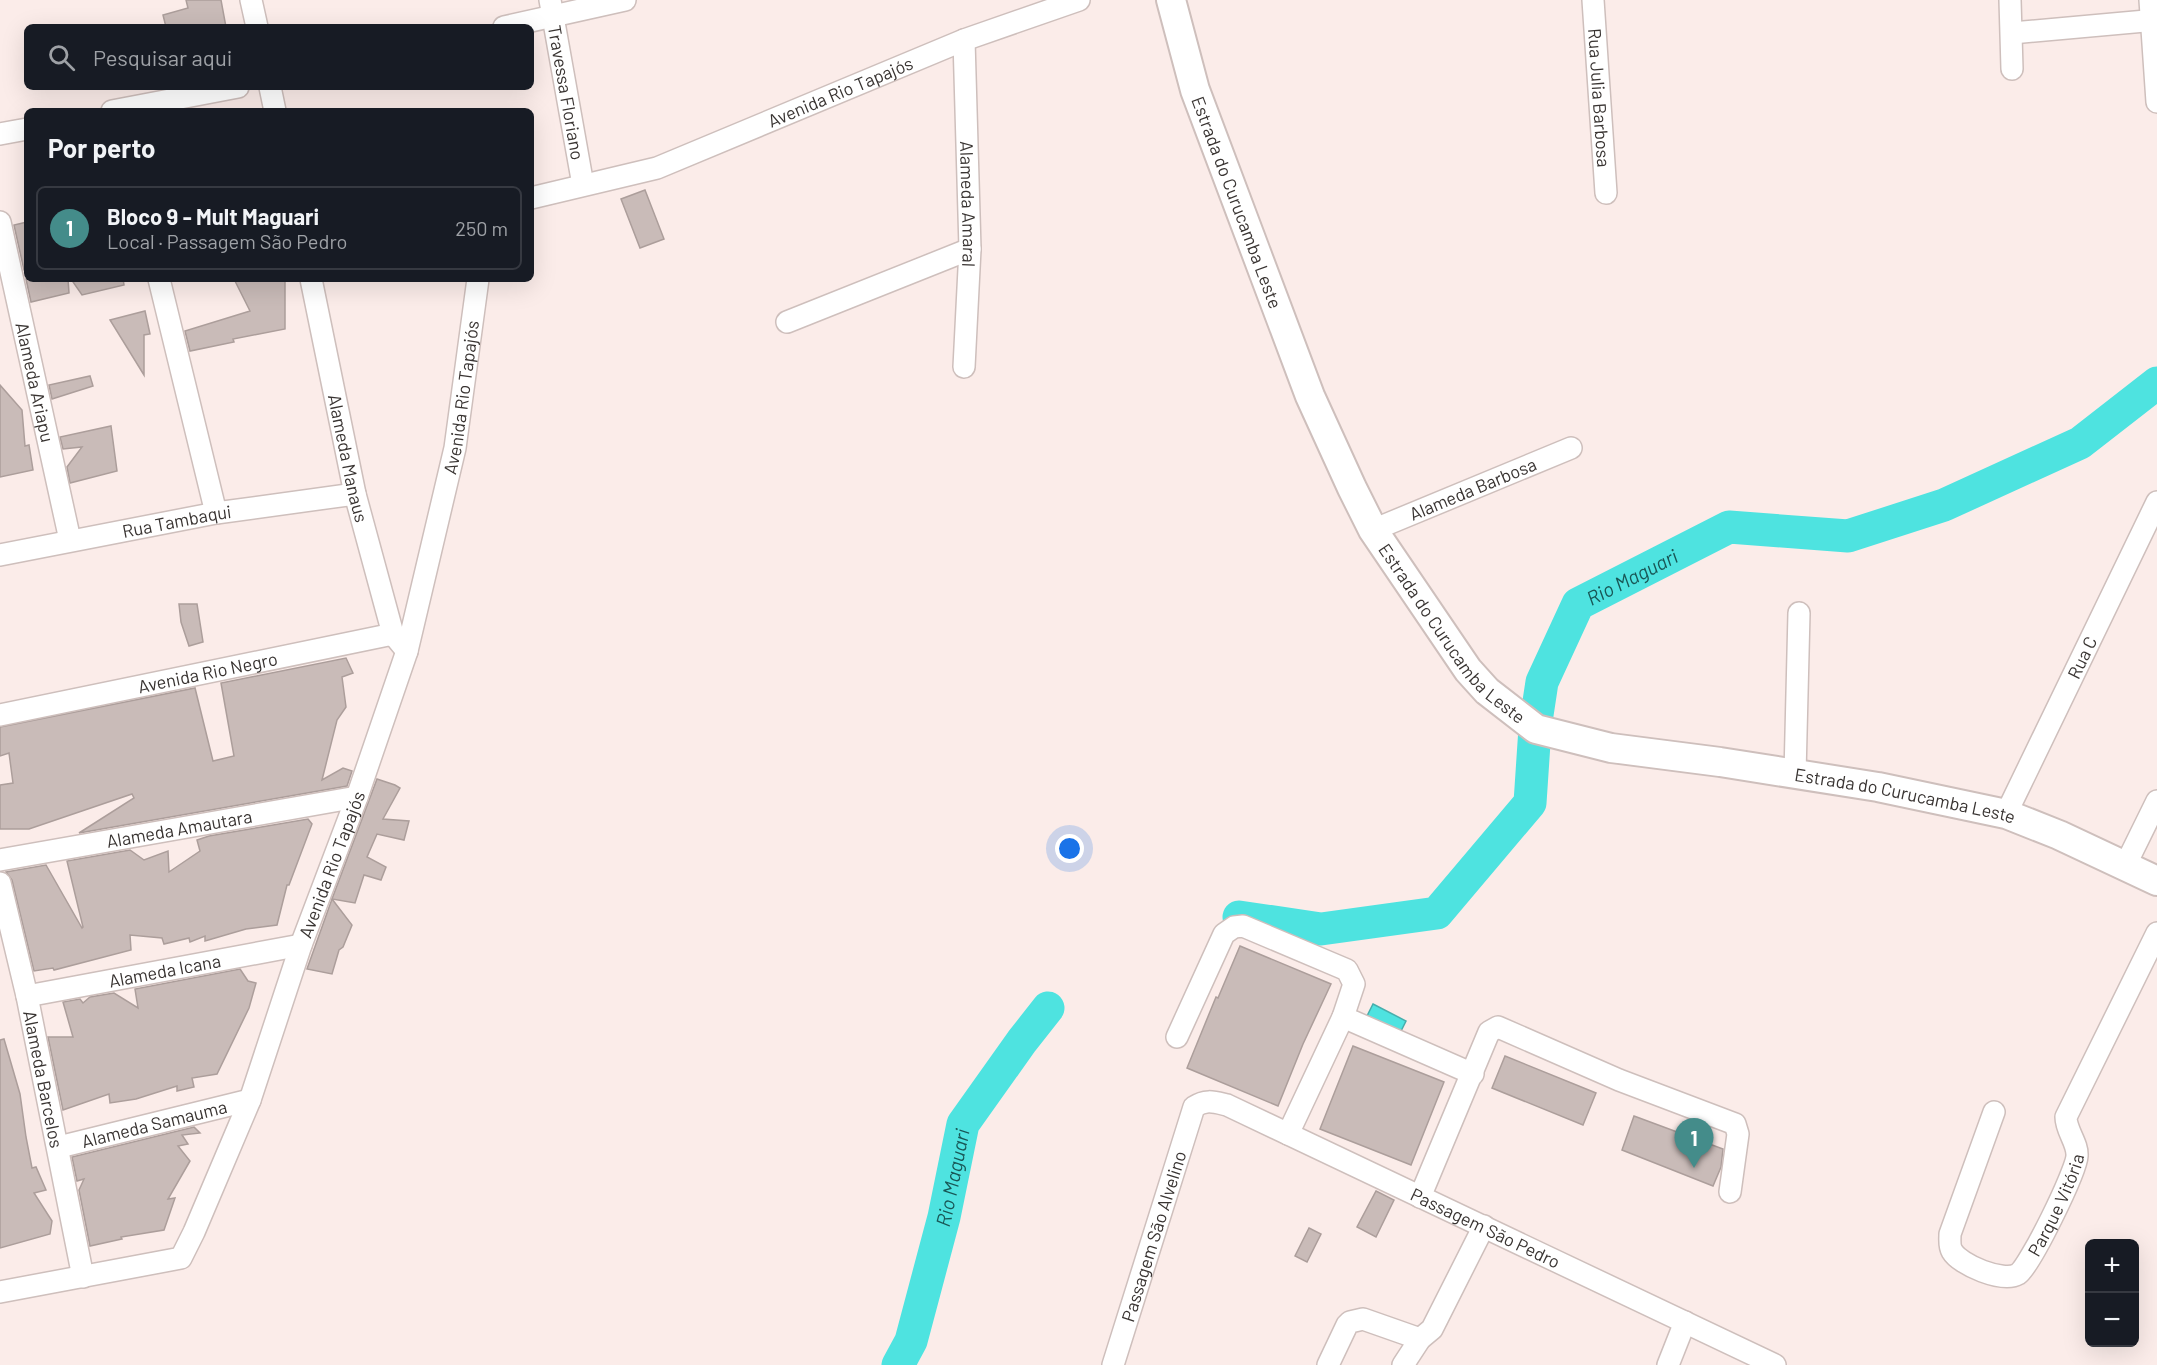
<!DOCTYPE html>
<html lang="pt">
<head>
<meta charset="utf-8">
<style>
	:root { --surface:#171b24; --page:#242831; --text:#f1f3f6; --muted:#9ea1a6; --line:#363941; --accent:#448c8a }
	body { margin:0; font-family:Barlow,sans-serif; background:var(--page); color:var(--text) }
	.controls { position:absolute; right:18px; bottom:18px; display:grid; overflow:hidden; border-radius:9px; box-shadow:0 6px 24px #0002 }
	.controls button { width:54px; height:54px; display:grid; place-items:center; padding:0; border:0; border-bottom:2px solid var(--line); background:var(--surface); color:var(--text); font:30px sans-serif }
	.you { position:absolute; left:1070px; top:849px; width:21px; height:21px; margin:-15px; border:4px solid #fff; border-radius:50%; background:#1a73e8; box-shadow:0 0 0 9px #1a73e833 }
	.badge { display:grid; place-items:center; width:39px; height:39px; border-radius:50%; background:var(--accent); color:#fff; font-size:20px; font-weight:700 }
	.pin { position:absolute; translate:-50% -50px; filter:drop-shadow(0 2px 3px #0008) }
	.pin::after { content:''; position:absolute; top:32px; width:21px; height:18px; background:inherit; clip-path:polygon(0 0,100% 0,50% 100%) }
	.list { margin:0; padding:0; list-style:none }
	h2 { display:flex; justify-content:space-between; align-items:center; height:78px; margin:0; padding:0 24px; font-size:26px }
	h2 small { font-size:20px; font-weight:400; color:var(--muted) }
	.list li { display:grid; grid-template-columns:39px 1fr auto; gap:18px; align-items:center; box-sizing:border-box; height:84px; margin:0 12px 12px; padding:0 12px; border:2px solid var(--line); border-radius:9px }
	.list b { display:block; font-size:22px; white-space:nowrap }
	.list p { margin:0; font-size:20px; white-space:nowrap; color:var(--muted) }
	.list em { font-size:20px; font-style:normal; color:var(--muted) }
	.icon { flex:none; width:33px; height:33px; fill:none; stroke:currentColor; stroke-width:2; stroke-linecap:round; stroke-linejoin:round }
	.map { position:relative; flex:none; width:2157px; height:1365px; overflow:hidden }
	.search { position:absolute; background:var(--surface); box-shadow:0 6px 24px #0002; left:24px; top:24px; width:510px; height:66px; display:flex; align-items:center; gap:15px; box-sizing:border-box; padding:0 21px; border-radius:9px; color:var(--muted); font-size:22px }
	.panel { position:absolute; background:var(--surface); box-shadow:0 6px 24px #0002; left:24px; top:108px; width:510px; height:174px; border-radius:9px }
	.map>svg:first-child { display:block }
	.water { fill:#4ee3e0; stroke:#48aeac; stroke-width:1.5 }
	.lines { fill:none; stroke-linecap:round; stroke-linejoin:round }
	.river { stroke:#4ee3e0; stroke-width:33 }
	.building { fill:#c9bbb8; stroke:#ac9e9b; stroke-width:1.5 }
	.minor-casing { stroke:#cebfbc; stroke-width:24 }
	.secondary-casing { stroke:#cebfbc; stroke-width:32 }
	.minor { stroke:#fff; stroke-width:21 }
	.secondary { stroke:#fff; stroke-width:28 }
	.labels { text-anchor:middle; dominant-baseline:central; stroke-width:6; stroke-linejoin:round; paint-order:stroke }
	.street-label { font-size:18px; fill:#393432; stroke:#fdfdfd }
	.water-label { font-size:20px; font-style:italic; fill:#195756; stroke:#fdfdfd }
</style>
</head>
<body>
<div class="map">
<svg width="2157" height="1365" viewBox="0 0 2157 1365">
	<rect width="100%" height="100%" fill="#fbece9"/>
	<path class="water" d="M1373,1004l33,17 -6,12 -33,-17z"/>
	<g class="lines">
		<g class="river">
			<path id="s1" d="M1239,917l82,12 116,-16 93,-110 5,-75 7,-46 36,-78 151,-77 119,9 96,-31 136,-62 77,-60"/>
			<path id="s2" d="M898,1365l13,-24 33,-124 19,-93 59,-83 26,-33"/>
		</g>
	</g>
	<g class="building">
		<path d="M186,0h35l5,27h-60l-3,-12 25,-7z"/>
		<path d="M645,190l19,49 -24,9 -19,-49z"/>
		<path d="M27,222v48h-3l-10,-45z"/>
		<path d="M26,279h42l1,14 -38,9z"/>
		<path d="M71,279h52l1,6 -42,10z"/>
		<path d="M234,279h51v50l-52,10 1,3 -44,9 -5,-20 65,-20z"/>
		<path d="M145,311l5,23 -6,1v40l-34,-55z"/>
		<path d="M90,376l3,10 -41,13 -3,-14z"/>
		<path d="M0,385l22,25 3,36 4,-1 4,25 -33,7z"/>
		<path d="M111,426l6,45 -47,12 -3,-16 15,-20 -19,2 -3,-12z"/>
		<path d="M179,604h18l6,38 -14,4 -8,-24z"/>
		<path d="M346,658l7,15 -11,4 4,30 -9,13 -15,60 21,-12 9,3 -5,15 -268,47 55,-35 -2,-4 -103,35h-29v-44l13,-2 -4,-30 -9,3v-29l195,-39 18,73 21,-5 -13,-73z"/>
		<path d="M377,779l18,6 5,3 -17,31 26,2 -5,19 -27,-6 -10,23 19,10 -5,13 -17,-5 -9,28 -23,-4z"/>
		<path d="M308,819l4,5 -23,61h-2l-10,40 -31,4 -41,12v-5l-15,6 -1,-4 -25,6 -2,-6 -32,-3 1,15 -77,20 -1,-2 -19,3 -22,-91 -6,-8 40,-7 36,63 1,-1 -16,-66 63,-11 14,10 24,-9 1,21 31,-21 -3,-11 12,-4z"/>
		<path d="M332,899l20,26 -9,22 -4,3 -7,24 -25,-5z"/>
		<path d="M1240,946l91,38 -28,60 -25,62 -91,-38 29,-71 2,1z"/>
		<path d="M240,969l8,12 8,2 -7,25 -32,66 -25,4 2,9 -17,4v-5l-41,13 -26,4 -1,-9 -46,16 -15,-73h25l-10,-35 17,-3 3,4 7,-6 24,-4 24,15 -3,-19z"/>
		<path d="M4,1039l16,55 6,43 6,31 4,-1 10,23 -12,3 18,28 -2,13 -50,14v-208z"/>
		<path d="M1353,1046l91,36 -33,83 -91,-36z"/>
		<path d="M1505,1056l91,37 -13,32 -91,-37z"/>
		<path d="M1634,1116l89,33 -2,18 -8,19 -91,-36z"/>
		<path d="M194,1127l6,6 -18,2 6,9 -10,2 12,15 -22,38 7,-1 -11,32 -43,7 1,2 -32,7 -11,-56 5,-11 -7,2 -5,-24z"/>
		<path d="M1376,1191l18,9 -18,37 -19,-10z"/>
		<path d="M1309,1228l12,6 -14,28 -12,-6z"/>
	</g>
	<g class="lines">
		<g class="minor-casing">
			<g id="minor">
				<path d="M251,0l6,27"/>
				<path id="s3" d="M550,0l33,185"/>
				<path id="s4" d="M1593,0l13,193"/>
				<path d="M2010,0l2,69"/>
				<path d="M2150,0l7,102"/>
				<path d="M504,27l121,-27"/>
				<path d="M2012,33l145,-13"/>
				<path id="s5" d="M964,40l6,209 -6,118"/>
				<path d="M270,87l5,24"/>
				<path d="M112,111l126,-24"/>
				<path d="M0,134l27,-5"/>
				<path id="s6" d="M531,198l126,-30 307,-128 115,-40"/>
				<path id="s7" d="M0,222l70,318"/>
				<path d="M159,279l57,234"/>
				<path id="s8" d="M311,279l44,215 38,140"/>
				<path d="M787,322l183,-73"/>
				<path id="s9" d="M1373,530l198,-82"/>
				<path id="s10" d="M0,555l216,-42 139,-19"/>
				<path id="s11" d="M0,715l393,-81 14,17"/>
				<path d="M1795,774l4,-161"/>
				<path id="s12" d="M2006,814l151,-312"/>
				<path id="s13" d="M0,860l357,-63"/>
				<path d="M2125,866l32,-65"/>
				<path id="s14" d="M0,883l27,113 56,281"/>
				<path id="s15" d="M27,996l274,-51"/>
				<path d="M1343,1017l130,57"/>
				<path d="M1177,1037l47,-103 10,-7 9,-1 104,44 7,14 -11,33 -55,117"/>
				<path id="s16" d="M1994,1112l-44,122c0,6 -1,12 2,17 8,14 51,32 66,23 12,-8 58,-102 59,-118 1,-13 -11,-25 -11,-39l91,-184"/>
				<path id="s17" d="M59,1147l191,-47"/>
				<path d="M1420,1197l69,-165 9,-5 121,53 116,44 3,10 -8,58"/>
				<path id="s18" d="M0,1292l181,-34 13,-26 56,-132 51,-155 56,-148 50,-146 48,-203 23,-169"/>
				<path id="s19" d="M1113,1365l81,-258c12,-8 20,-5 33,-2l548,260"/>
				<path d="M1328,1365l19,-40 3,-3 13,-3 57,20"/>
				<path d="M1403,1365l17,-26 12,-10 52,-103"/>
				<path d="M1668,1365l17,-43"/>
			</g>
		</g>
		<g class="secondary-casing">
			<g id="secondary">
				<path id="s20" d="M1171,0l24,90 115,306 42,92 21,42 95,140 19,21 49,38 75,19 109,14 158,25 128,27 53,21 98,46"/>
			</g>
		</g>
		<use href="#minor" class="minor"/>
		<use href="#secondary" class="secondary"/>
	</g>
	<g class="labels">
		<g class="street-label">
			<text stroke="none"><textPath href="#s3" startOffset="94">Travessa Floriano</textPath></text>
			<text stroke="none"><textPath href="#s6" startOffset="328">Avenida Rio Tapajós</textPath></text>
			<text stroke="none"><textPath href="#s4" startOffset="98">Rua Julia Barbosa</textPath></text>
			<text stroke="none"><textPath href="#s5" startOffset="164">Alameda Amaral</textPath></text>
			<text stroke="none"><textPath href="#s20" startOffset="213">Estrada do Curucamba Leste</textPath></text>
			<text stroke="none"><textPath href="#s7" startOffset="164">Alameda Ariapu</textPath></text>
			<text stroke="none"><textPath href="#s18" startOffset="1092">Avenida Rio Tapajós</textPath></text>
			<text stroke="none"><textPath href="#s8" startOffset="183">Alameda Manaus</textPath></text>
			<text stroke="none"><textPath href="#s9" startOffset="108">Alameda Barbosa</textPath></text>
			<text stroke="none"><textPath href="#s10" startOffset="180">Rua Tambaqui</textPath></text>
			<text stroke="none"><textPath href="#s20" startOffset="699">Estrada do Curucamba Leste</textPath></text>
			<text stroke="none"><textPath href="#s12" startOffset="174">Rua C</textPath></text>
			<text stroke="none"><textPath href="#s11" startOffset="212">Avenida Rio Negro</textPath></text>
			<text stroke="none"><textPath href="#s20" startOffset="1203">Estrada do Curucamba Leste</textPath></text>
			<text stroke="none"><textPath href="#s13" startOffset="182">Alameda Amautara</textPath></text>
			<text stroke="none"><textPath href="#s18" startOffset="606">Avenida Rio Tapajós</textPath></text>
			<text stroke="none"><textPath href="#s15" startOffset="140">Alameda Icana</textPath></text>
			<text stroke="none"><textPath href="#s14" startOffset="201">Alameda Barcelos</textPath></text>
			<text stroke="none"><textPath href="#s17" startOffset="98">Alameda Samauma</textPath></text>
			<text stroke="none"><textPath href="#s16" startOffset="300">Parque Vitória</textPath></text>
			<text stroke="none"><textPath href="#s19" startOffset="591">Passagem São Pedro</textPath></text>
			<text stroke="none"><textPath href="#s19" startOffset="135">Passagem São Alvelino</textPath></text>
		</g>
		<g class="water-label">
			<text stroke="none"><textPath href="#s1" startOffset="612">Rio Maguari</textPath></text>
			<text stroke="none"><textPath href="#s2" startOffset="196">Rio Maguari</textPath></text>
		</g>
	</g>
</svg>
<div class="controls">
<button>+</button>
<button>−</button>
</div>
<div class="you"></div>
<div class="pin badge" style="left:1694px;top:1168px">1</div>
<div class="search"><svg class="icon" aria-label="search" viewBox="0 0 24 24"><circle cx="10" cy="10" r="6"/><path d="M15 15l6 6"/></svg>Pesquisar aqui</div>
<section class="panel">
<h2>Por perto<small></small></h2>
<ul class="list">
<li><span class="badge">1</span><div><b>Bloco 9 - Mult Maguari</b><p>Local · Passagem São Pedro</p></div><em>250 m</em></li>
</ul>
</section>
</div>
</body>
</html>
